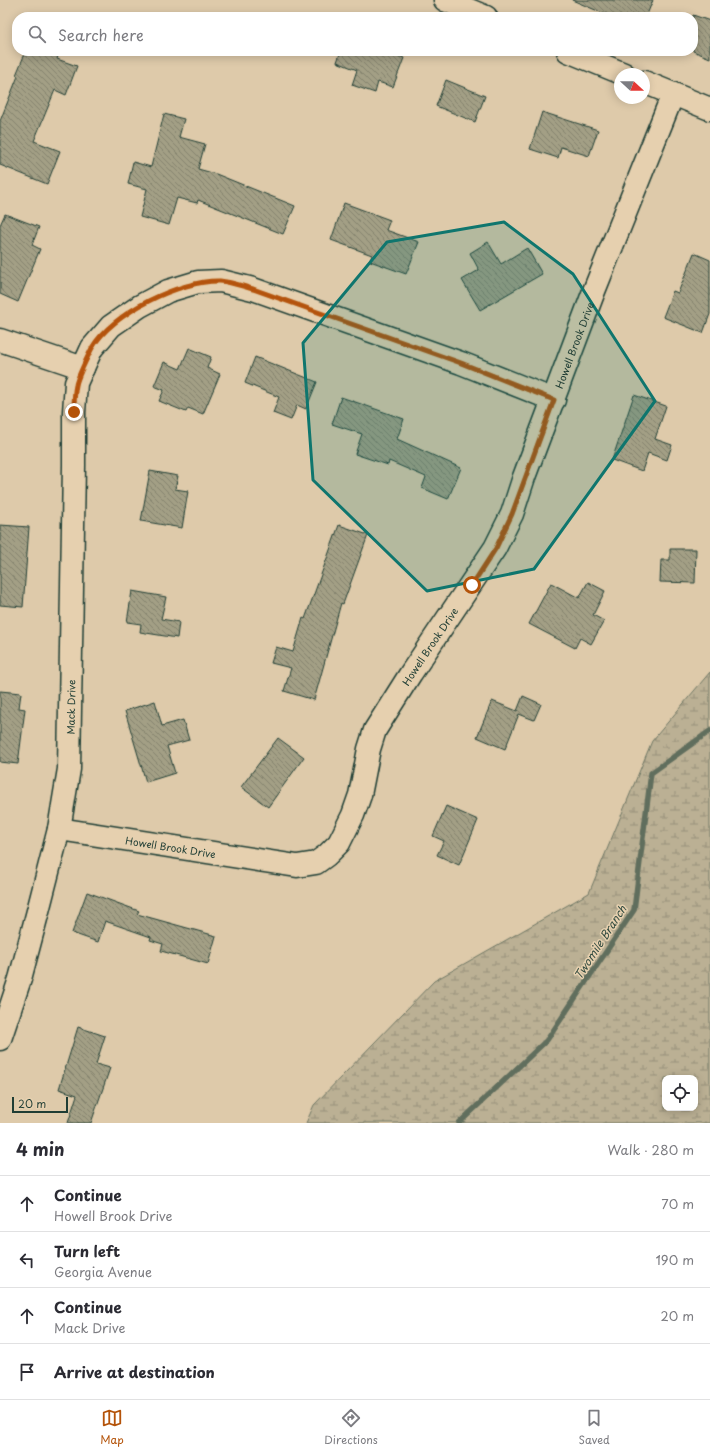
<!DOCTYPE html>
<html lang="en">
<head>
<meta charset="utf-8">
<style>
	:root { --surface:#fff; --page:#f7f7f7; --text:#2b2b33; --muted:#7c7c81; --line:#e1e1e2; --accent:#b45309 }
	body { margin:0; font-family:"Playpen Sans",sans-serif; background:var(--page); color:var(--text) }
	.controls { position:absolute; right:12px; bottom:12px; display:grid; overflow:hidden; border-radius:8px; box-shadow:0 2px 10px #0003 }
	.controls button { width:36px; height:36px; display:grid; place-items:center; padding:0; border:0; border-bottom:1px solid var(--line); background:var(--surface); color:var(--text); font:20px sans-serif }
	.compass { position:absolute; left:614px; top:68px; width:36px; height:36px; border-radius:50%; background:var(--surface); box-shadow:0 2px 10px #0003; rotate:111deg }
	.scale { position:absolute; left:12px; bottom:10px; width:56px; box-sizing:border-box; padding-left:4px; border:2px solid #1f3d34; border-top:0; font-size:11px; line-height:14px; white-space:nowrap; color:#1f3d34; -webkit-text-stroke:3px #e6d0af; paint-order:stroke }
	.stop { position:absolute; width:12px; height:12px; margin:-9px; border:3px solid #b45309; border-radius:50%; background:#fff }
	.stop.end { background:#b45309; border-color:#fff; box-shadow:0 1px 4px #0008 }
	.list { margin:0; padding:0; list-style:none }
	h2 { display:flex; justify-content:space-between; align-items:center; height:52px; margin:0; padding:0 16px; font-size:17px }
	h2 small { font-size:13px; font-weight:400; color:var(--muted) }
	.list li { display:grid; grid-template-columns:26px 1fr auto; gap:12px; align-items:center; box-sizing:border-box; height:56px; padding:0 16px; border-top:1px solid var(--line) }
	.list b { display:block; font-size:15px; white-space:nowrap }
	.list p { margin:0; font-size:13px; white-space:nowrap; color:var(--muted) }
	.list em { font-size:13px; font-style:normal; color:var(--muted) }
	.icon { flex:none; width:22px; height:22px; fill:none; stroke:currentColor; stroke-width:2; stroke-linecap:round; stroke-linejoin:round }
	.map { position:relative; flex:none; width:710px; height:1123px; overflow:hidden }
	.search { position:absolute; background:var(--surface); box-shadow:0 2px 10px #0003; left:12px; right:12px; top:12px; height:44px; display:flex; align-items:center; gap:10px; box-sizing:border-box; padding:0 14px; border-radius:16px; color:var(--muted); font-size:15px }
	.sheet { height:276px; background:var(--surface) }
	nav { display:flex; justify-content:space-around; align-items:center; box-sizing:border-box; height:56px; border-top:1px solid var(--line); background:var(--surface); font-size:11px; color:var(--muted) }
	nav a { display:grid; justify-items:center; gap:2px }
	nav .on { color:var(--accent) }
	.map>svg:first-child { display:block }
	.wetland { fill:url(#wetland-marsh); stroke:#6d7664; fill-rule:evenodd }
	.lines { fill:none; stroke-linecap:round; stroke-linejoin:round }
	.stream { stroke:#616e5d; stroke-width:5.5 }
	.building { fill:url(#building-back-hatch); stroke:#1f3d34 }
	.minor-casing { stroke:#1f3d34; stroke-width:25 }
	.minor { stroke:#e6d0af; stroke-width:22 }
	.route { stroke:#b45309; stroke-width:5 }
	.marked { fill:#0f766e; fill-opacity:0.2; stroke:#0f766e; stroke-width:3; stroke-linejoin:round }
	.labels { text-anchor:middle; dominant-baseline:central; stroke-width:3; stroke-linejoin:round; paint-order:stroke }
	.street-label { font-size:10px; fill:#1f3d34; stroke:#e6d0af }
	.water-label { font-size:11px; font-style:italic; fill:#30493e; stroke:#e6d0af }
</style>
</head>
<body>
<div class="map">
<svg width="710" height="1123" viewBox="0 0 710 1123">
	<defs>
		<pattern id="wetland-marsh" width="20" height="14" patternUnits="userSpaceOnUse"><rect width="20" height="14" fill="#bbb094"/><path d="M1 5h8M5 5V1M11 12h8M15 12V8" fill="none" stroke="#97907a"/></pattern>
		<pattern id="building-back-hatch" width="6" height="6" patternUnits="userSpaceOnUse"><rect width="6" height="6" fill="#a39f85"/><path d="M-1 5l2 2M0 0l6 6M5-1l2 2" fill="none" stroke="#84836e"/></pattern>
	</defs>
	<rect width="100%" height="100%" fill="#decaaa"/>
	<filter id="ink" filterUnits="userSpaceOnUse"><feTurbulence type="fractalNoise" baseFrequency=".025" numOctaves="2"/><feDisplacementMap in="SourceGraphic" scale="8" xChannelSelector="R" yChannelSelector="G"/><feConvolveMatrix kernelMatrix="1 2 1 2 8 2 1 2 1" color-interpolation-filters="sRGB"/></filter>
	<g filter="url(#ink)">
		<path class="wetland" d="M710,672v451h-404l8,-18 120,-124 155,-88 63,-152zM665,1078h30v30h-30z"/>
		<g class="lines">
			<path class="stream" d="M459,1123l88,-83 87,-130 17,-137 59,-42"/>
		</g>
		<g class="building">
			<path d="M572,0h81l-7,17h-34z"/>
			<path d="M693,15l17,6v37l-17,-7z"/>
			<path d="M26,51h34l-3,8 20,7 -11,29 -11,-5 -21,51 26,10 -13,33 -47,-19v-44l18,-45 -2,-1z"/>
			<path d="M341,51h45l18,7 -11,29 -15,-5 -3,11 -23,-8 5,-15 -20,-8z"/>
			<path d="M446,80l39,16 -10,26 -39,-16z"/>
			<path d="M542,112l56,18 -9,26 -28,-9 -3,11 -28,-9z"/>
			<path d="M164,114l20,5 -5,18 26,7 -7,25 18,5 79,32 -12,28 -85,-34 -1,3 -20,-5 -8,27 -29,-8 7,-28 -19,-5 5,-22 18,5z"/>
			<path d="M344,203l46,17 -4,10 33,12 -13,32 -36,-13 2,-6 -41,-15z"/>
			<path d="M5,214l34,13 -7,18 8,4 -22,53 -18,-8v-69z"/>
			<path d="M488,242l13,22 26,-16 15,26 -62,36 -18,-30 17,-10 -9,-17z"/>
			<path d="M694,253l16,7v54l-7,19 -40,-16 10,-26 5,2z"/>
			<path d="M189,348l22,9 -4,11 13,6 -17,40 -15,-6 -2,4 -27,-11 5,-11 -10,-4 10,-24 16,7z"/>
			<path d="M255,357l62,25 -11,27 -9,-4 -6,15 -18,-7 6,-16 -34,-14z"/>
			<path d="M634,395l32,11 -11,33 17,6 -5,15 -19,-7 -6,18 -30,-11z"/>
			<path d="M341,397l63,22 -7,20 64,29 -13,31 -26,-11 4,-11 -37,-16 -1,4 -33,-11 7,-20 -30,-10z"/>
			<path d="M150,471l28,5 -3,13 13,2 -6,37 -41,-7z"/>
			<path d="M0,525l29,2 -6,80 -23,-2z"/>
			<path d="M339,525l29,10 -25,69 -2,-1 -27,97 -30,-9 7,-23 -20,-5 5,-16 17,5 10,-34 2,1z"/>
			<path d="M670,549h26l-1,34 -35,-1 1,-22h9z"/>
			<path d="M588,582l17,9 -12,24 11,6 -13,23 -11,-6 -5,10 -46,-24 22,-41 28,15z"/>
			<path d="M132,591l34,6 -5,22 18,3 -2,16 -37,-6 1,-8 -14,-2z"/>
			<path d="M0,691l21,2 -2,15 6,1 -7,55 -18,-2z"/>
			<path d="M523,696l18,8 -7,16 -15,-6 -14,35 -28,-12 15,-36 25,10z"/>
			<path d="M155,701l7,25 21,-6 6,20 -22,6 8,27 -29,9 -21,-71z"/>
			<path d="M278,738l26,19 -36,50 -27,-20z"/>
			<path d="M446,806l32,14 -19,45 -22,-10 7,-14 -11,-5z"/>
			<path d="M87,892l52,19 -2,3 79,22 -8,28 -47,-13 2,-7 -13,-4 1,-3 -46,-16 -7,21 -26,-9z"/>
			<path d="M78,1027l27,9 -9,28 14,4 -19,55h-23l9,-28 -18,-6z"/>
		</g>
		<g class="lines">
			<g class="minor-casing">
				<g id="minor">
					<path d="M445,0l41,17"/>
					<path d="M568,51l56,23"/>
					<path d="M644,82l66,27"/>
					<path d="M0,340l83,28"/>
					<path id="s1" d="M59,829l238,37 19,-3 11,-8 12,-12 14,-28 7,-20 9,-46 6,-19 36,-57 84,-125 17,-34 12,-37 70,-186 79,-197"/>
					<path id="s2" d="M0,1039l20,-60 18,-68 21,-82 10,-60 5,-304v-53l2,-29 16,-35 19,-22 29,-20 28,-15 30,-9 23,-1 32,8 208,74 93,37"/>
				</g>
			</g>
			<use href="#minor" class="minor"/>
		</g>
	</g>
	<g class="lines" filter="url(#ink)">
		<path class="route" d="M74,412c0,-9 0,-18 2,-27 1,-6 13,-31 16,-37 20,-35 88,-68 128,-67 11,1 22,5 33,8l208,74 93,37 -42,114 -16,34 -24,37"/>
	</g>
	<path class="marked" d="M504,222l69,52 82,127 -121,168 -107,22 -114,-111 -10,-137 84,-101z"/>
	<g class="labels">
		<g class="street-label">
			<text stroke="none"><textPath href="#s1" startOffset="846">Howell Brook Drive</textPath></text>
			<text stroke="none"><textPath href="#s1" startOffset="510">Howell Brook Drive</textPath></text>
			<text stroke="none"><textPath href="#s2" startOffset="341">Mack Drive</textPath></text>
			<text stroke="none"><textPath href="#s1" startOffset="113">Howell Brook Drive</textPath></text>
		</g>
		<g class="water-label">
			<text transform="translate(600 942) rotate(-57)">Twomile Branch</text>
		</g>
	</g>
</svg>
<div class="controls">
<button><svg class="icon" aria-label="locate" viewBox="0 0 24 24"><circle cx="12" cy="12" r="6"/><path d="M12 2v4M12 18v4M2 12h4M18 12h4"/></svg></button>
</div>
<svg class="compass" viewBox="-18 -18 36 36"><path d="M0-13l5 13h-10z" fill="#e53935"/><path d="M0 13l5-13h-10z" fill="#7c7c81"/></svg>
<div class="scale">20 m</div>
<div class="stop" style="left:472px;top:585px"></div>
<div class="stop end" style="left:74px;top:412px"></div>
<div class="search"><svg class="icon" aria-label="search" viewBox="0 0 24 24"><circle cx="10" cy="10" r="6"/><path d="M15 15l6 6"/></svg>Search here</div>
</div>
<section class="sheet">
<h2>4 min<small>Walk · 280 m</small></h2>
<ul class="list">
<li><svg class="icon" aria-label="ahead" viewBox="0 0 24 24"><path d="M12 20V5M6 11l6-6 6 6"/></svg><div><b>Continue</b><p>Howell Brook Drive</p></div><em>70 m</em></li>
<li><svg class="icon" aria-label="left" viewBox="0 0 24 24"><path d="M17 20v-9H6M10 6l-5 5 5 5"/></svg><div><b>Turn left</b><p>Georgia Avenue</p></div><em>190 m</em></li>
<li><svg class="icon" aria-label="ahead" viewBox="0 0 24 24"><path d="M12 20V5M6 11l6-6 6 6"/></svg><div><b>Continue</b><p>Mack Drive</p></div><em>20 m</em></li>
<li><svg class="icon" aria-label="arrive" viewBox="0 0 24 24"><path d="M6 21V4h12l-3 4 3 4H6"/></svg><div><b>Arrive at destination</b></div></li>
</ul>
</section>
<nav>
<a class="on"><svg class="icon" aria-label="map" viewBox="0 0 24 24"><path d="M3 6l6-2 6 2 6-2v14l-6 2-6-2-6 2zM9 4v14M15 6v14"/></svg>Map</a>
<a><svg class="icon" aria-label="directions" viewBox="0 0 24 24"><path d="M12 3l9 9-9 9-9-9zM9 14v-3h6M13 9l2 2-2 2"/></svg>Directions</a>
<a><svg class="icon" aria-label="saved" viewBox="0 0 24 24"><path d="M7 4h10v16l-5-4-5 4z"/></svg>Saved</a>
</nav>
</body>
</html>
